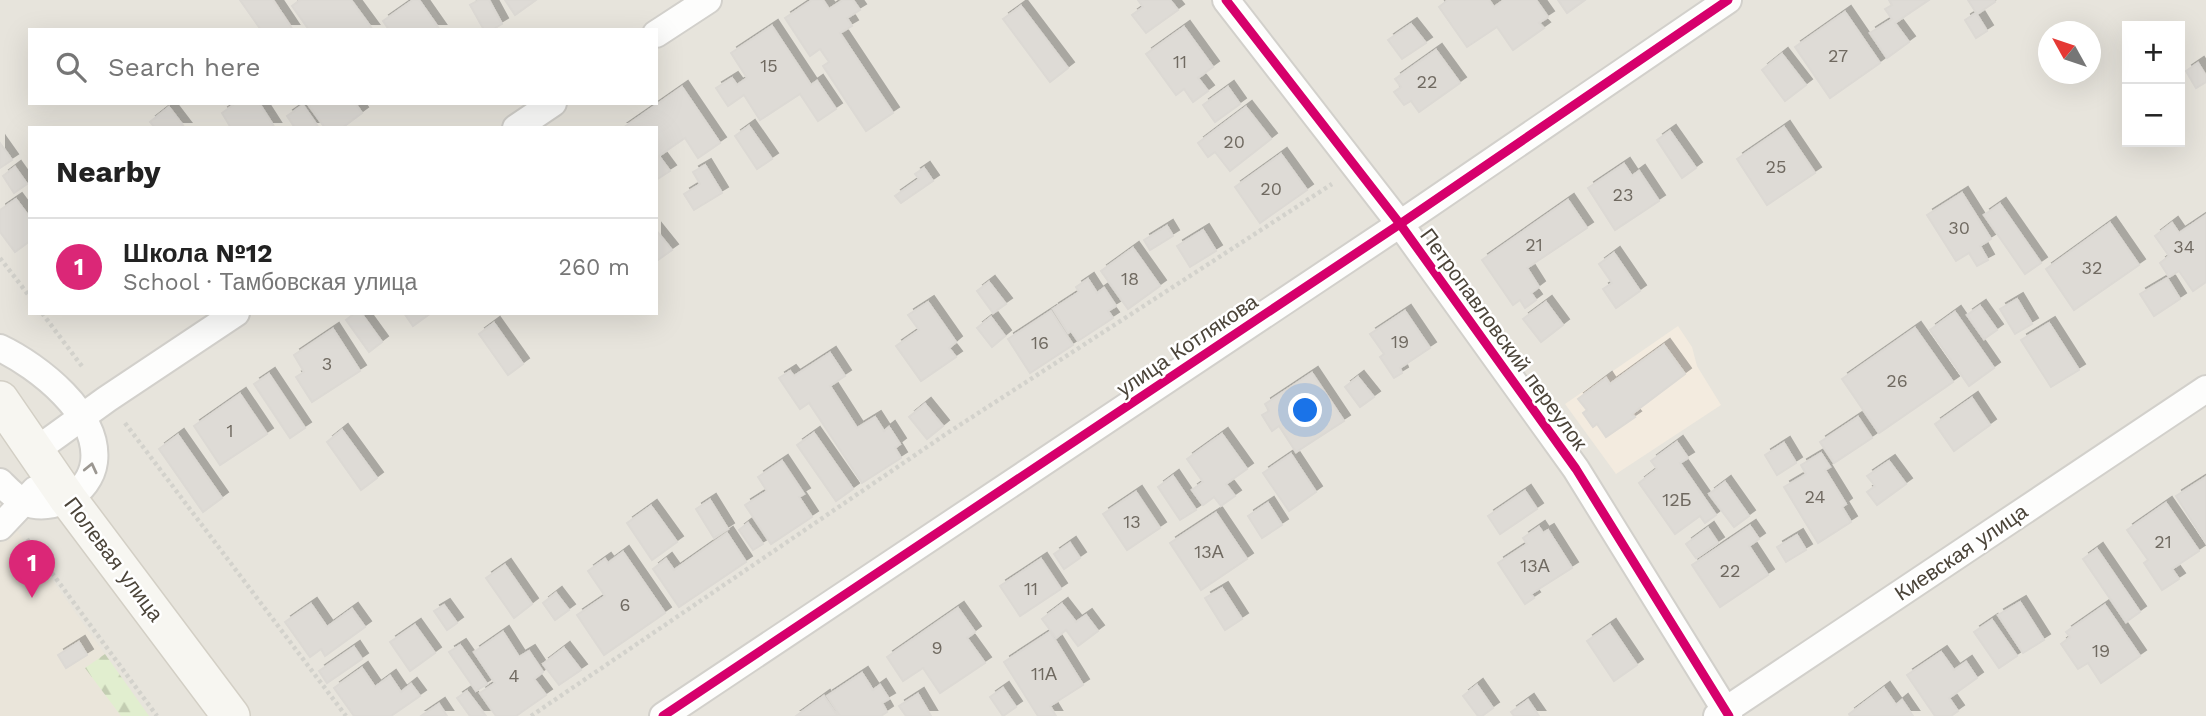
<!DOCTYPE html>
<html lang="en">
<head>
<meta charset="utf-8">
<style>
	:root { --surface:#fff; --page:#f6f6f6; --text:#222; --muted:#767676; --line:#e0e0e0; --accent:#db2777 }
	body { margin:0; font-family:"Work Sans",sans-serif; background:var(--page); color:var(--text) }
	.controls { position:absolute; right:21px; top:21px; display:grid; overflow:hidden; border-radius:0px; box-shadow:0 7px 28px #0002 }
	.controls button { width:63px; height:63px; display:grid; place-items:center; padding:0; border:0; border-bottom:2px solid var(--line); background:var(--surface); color:var(--text); font:35px sans-serif }
	.compass { position:absolute; left:2038px; top:21px; width:63px; height:63px; border-radius:50%; background:var(--surface); box-shadow:0 7px 28px #0002; rotate:310deg }
	.you { position:absolute; left:1306px; top:411px; width:24px; height:24px; margin:-18px; border:5px solid #fff; border-radius:50%; background:#1a73e8; box-shadow:0 0 0 10px #1a73e833 }
	.badge { display:grid; place-items:center; width:46px; height:46px; border-radius:50%; background:var(--accent); color:#fff; font-size:23px; font-weight:700 }
	.pin { position:absolute; translate:-50% -58px; filter:drop-shadow(0 2px 4px #0008) }
	.pin::after { content:''; position:absolute; top:37px; width:24px; height:21px; background:inherit; clip-path:polygon(0 0,100% 0,50% 100%) }
	.list { margin:0; padding:0; list-style:none }
	h2 { display:flex; justify-content:space-between; align-items:center; height:91px; margin:0; padding:0 28px; font-size:30px }
	h2 small { font-size:23px; font-weight:400; color:var(--muted) }
	.list li { display:grid; grid-template-columns:46px 1fr auto; gap:21px; align-items:center; box-sizing:border-box; height:98px; padding:0 28px; border-top:2px solid var(--line) }
	.list b { display:block; font-size:26px; white-space:nowrap }
	.list p { margin:0; font-size:23px; white-space:nowrap; color:var(--muted) }
	.list em { font-size:23px; font-style:normal; color:var(--muted) }
	.icon { flex:none; width:38px; height:38px; fill:none; stroke:currentColor; stroke-width:2; stroke-linecap:round; stroke-linejoin:round }
	.map { position:relative; flex:none; width:2206px; height:716px; overflow:hidden }
	.search { position:absolute; background:var(--surface); box-shadow:0 7px 28px #0002; left:28px; top:28px; width:630px; height:77px; display:flex; align-items:center; gap:18px; box-sizing:border-box; padding:0 24px; border-radius:0px; color:var(--muted); font-size:26px }
	.panel { position:absolute; background:var(--surface); box-shadow:0 7px 28px #0002; left:28px; top:126px; width:630px; height:189px; border-radius:0px }
	.map>svg:first-child { display:block }
	.residential { fill:#e7e4dc; fill-rule:evenodd }
	.commercial { fill:#f3ebdf }
	.education { fill:#eae5da }
	.forest { fill:url(#forest-firs) }
	.building { fill:#dedbd6; stroke:#dcd9d4; stroke-width:2; filter:url(#shadow) }
	.lines { fill:none; stroke-linecap:round; stroke-linejoin:round }
	.street-casing { stroke:#d2d0cb; stroke-width:30 }
	.secondary-casing { stroke:#d3cfc5; stroke-width:40 }
	.path { stroke:#d3d2cc; stroke-width:4.5; stroke-dasharray:3.5 3.5; stroke-linecap:butt }
	.street { stroke:#fdfdfc; stroke-width:26 }
	.secondary { stroke:#f7f6f1; stroke-width:37 }
	.cycleway-casing { stroke:#fff; stroke-width:13 }
	.cycleway { stroke:#d6006c; stroke-width:9 }
	.oneway { stroke:#9b9791 }
	.labels { text-anchor:middle; dominant-baseline:central; stroke-width:5; stroke-linejoin:round; paint-order:stroke }
	.number-label { font-size:18px; fill:#706a61 }
	.street-label { font-size:21px; fill:#4b4439; stroke:#fff }
</style>
</head>
<body>
<div class="map">
<svg width="2206" height="716" viewBox="0 0 2206 716">
	<defs>
		<pattern id="forest-firs" width="22" height="20" patternUnits="userSpaceOnUse" patternTransform="scale(1.75)"><rect width="22" height="20" fill="#e1eecf"/><path d="M5 1l3.5 6h-7zM16 11l3.5 6h-7z" fill="#c3cdb2"/></pattern>
		<filter id="shadow"><feDropShadow dx="6" dy="-6" stdDeviation="0" flood-color="#0004"/></filter>
	</defs>
	<rect width="100%" height="100%" fill="#f4f2ee"/>
	<path class="residential" d="M0,0h2206v716h-2206zM2127,26h53v116h-53zM30,30h626v73h-626zM2048,32h42v42h-42zM30,128h626v185h-626z"/>
	<path class="commercial" d="M1678,326l14,21 5,19 24,39 -105,69 -51,-70z"/>
	<path class="education" d="M14,526l135,190h-149v-174z"/>
	<path class="forest" d="M105,654l44,62h-28l-36,-48z"/>
	<g class="building">
		<path d="M240,0h33l20,30h-32z"/>
		<path d="M300,0h51l22,30h-64l-17,-24z"/>
		<path d="M413,0h6l21,30h-51l-6,-9z"/>
		<path d="M479,0h10l13,24 -10,6h-8l-14,-25z"/>
		<path d="M505,0h31l-21,15z"/>
		<path d="M812,0h11l6,9 14,-9h10l7,10 -13,8 5,8 -12,7 53,80 -27,18 -43,-65 6,-4 -9,-13 -10,7 -25,-38z"/>
		<path d="M1138,0h32l8,10 -32,23 -14,-18 11,-8z"/>
		<path d="M1448,0h41l5,7 10,-7h32l12,17 -9,6 5,5 -31,22 -16,-23 -30,20 -28,-40z"/>
		<path d="M1558,0h27l-18,13z"/>
		<path d="M1889,0h40l-34,23 14,19 -22,16 -17,-25 22,-14 -7,-10 7,-4z"/>
		<path d="M1968,0h26l1,2 -18,12z"/>
		<path d="M1021,6l47,62 -18,14 -47,-63z"/>
		<path d="M1845,12l35,51 -50,35 -35,-51z"/>
		<path d="M1976,13l11,18 -11,7 -11,-18z"/>
		<path d="M1411,24l15,19 -24,16 -14,-19z"/>
		<path d="M772,26l39,59 6,-4 19,28 -18,12 -18,-27 -40,26 -16,-25 -16,11 -12,-18 16,-10 5,7 10,-7 -16,-25z"/>
		<path d="M1184,27l29,40 -15,11 10,13 -15,11 -9,-13 -8,6 -30,-41z"/>
		<path d="M1436,50l24,33 -41,29 -8,-11 -7,4 -10,-13 7,-5 -6,-8z"/>
		<path d="M1782,54l24,31 -21,16 -23,-31z"/>
		<path d="M2198,63l8,13v6l-10,6 -10,-17z"/>
		<path d="M682,87l38,56 -22,15 -13,-20 -26,18 11,15 -14,9v-52h-33z"/>
		<path d="M1228,87l12,17 -25,18 -12,-17z"/>
		<path d="M236,103h23l16,25h-44l-9,-15z"/>
		<path d="M307,103h48l7,10 -20,15h-17z"/>
		<path d="M303,105l16,23h-24l-8,-12z"/>
		<path d="M169,107l16,21h-30l-5,-6z"/>
		<path d="M1246,107l25,32 -41,32 -15,-19 -7,5 -10,-14z"/>
		<path d="M749,126l23,33 -15,10 -22,-33z"/>
		<path d="M1784,127l31,46 -48,32 -30,-46z"/>
		<path d="M1670,131l26,37 -14,10 -25,-38z"/>
		<path d="M0,143l12,17 -12,8z"/>
		<path d="M1281,154l26,36 -47,33 -25,-36z"/>
		<path d="M1624,164l8,12 7,-5 20,30 -44,29 -27,-42z"/>
		<path d="M705,165l17,28 -28,17 -10,-16 16,-10 -7,-12z"/>
		<path d="M15,167l12,17 -13,9 -11,-17z"/>
		<path d="M924,168l9,13 -32,22 -6,-7 24,-17 -4,-5z"/>
		<path d="M1962,193l29,46 -11,7 8,14 -11,6 -8,-13 -13,8 -29,-46z"/>
		<path d="M16,199l14,19v23l-15,11 -15,-20v-22z"/>
		<path d="M1568,200l19,28 -60,40 12,19 -8,6 5,7 -11,8 -5,-8 -7,5 -31,-45z"/>
		<path d="M2000,204l41,59 -16,11 -41,-59z"/>
		<path d="M2206,215v67l-13,9 -14,-20 -10,6 -9,-14 9,-7 -14,-20 17,-13 7,10z"/>
		<path d="M2110,223l29,42 -65,45 -28,-41z"/>
		<path d="M1167,226l6,10 -23,14 -6,-10z"/>
		<path d="M656,230l16,20 -14,10 -2,-2z"/>
		<path d="M1203,230l13,21 -26,16 -13,-21z"/>
		<path d="M1133,248l27,38 -32,23 -27,-38z"/>
		<path d="M1614,253l26,38 -24,17 -13,-19 9,-6 -13,-19z"/>
		<path d="M2167,278l13,21 -26,17 -14,-22z"/>
		<path d="M1088,279l9,14 7,-5 12,18 -8,5 5,7 -35,23 -7,-10 -3,2 -15,-24 26,-17 -3,-5z"/>
		<path d="M989,282l17,22 -13,9 -16,-22z"/>
		<path d="M2017,299l15,25 -17,10 -15,-25z"/>
		<path d="M928,302l28,40 -7,6 7,9 -35,24 -25,-35 23,-16 -11,-15z"/>
		<path d="M1546,302l17,23 -22,17 -18,-23z"/>
		<path d="M1980,306l17,24 -13,9 -17,-24z"/>
		<path d="M1051,311l22,34 -43,28 -22,-34z"/>
		<path d="M1405,311l25,37 -30,20 2,5 -8,5 -14,-21 4,-3 -14,-20z"/>
		<path d="M1955,312l39,56 -25,18 -39,-56z"/>
		<path d="M355,313h6l21,29 -13,10 -23,-32z"/>
		<path d="M404,313h27l-18,13z"/>
		<path d="M991,317l14,19 -13,11 -15,-19z"/>
		<path d="M494,323l29,41 -15,11 -29,-41z"/>
		<path d="M2049,323l30,47 -28,17 -30,-47z"/>
		<path d="M1915,328l38,54 -74,51 -37,-54z"/>
		<path d="M333,329l27,42 -48,31 -16,-25 8,-5 -10,-17z"/>
		<path d="M1664,345l21,29 -53,40 3,3 -29,20 -9,-13 -4,3 -10,-14 4,-3 -9,-11 28,-21 4,6z"/>
		<path d="M830,353l15,23 -15,10 27,42 18,-11 9,14 5,-4 11,17 -5,4 6,10 -39,25 -53,-80 -9,6 -21,-31 11,-7 4,5z"/>
		<path d="M1312,373l32,48 -48,31 -17,-26 -7,5 -10,-16 7,-4 -4,-7z"/>
		<path d="M269,374l36,54 -15,10 -36,-54z"/>
		<path d="M1358,377l16,20 -14,10 -15,-20z"/>
		<path d="M240,394l27,40 -47,31 -26,-39z"/>
		<path d="M1972,398l18,27 -36,26 -19,-27z"/>
		<path d="M925,404l18,22 -16,13 -18,-22z"/>
		<path d="M1858,417l14,21 -38,25 -14,-21z"/>
		<path d="M342,430l35,48 -16,12 -34,-48z"/>
		<path d="M814,433l39,56 -17,12 -39,-56z"/>
		<path d="M1222,434l25,35 -21,15 9,12 -14,10 -7,-9 -11,8 -11,-15 11,-8 -16,-23z"/>
		<path d="M178,435l44,63 -19,14 -44,-63z"/>
		<path d="M1677,442l11,16 -8,5 36,52 -11,8 -5,-7 -25,18 -36,-51 18,-14 -6,-8z"/>
		<path d="M1784,443l12,20 -19,12 -12,-20z"/>
		<path d="M1821,453l9,14 -5,3 21,34 -4,3 9,15 -33,21 -34,-56 22,-13 -5,-9z"/>
		<path d="M1291,454l25,38 -27,19 -26,-38z"/>
		<path d="M782,461l22,33 -5,3 13,20 -41,27 -26,-39 22,-14 -9,-14z"/>
		<path d="M1889,461l17,23 -29,21 -10,-13 8,-6 -8,-10z"/>
		<path d="M1173,476l23,34 -16,10 -22,-33z"/>
		<path d="M2206,477v66l-30,-47z"/>
		<path d="M1725,482l24,34 -15,11 -25,-33z"/>
		<path d="M1525,491l12,18 -37,25 -12,-18z"/>
		<path d="M1136,492l24,36 -33,22 -24,-36z"/>
		<path d="M710,500l18,29 -14,9 -18,-29z"/>
		<path d="M1268,503l14,22 -20,13 -14,-22z"/>
		<path d="M2166,503l33,48 -27,18 7,10 -17,11 -18,-27 4,-3 -21,-30z"/>
		<path d="M651,506l26,36 -25,18 -25,-37z"/>
		<path d="M1216,513l31,46 -46,31 -31,-47z"/>
		<path d="M748,523l15,21 -10,6 -14,-20z"/>
		<path d="M1750,526l9,13 -10,7 19,29 -48,32 -28,-42z"/>
		<path d="M1539,527l4,6 5,-3 24,38 -41,26 3,4 -9,6 -27,-41 29,-19 -4,-6z"/>
		<path d="M1708,528l10,15 -22,15 -10,-14z"/>
		<path d="M727,533l19,29 -67,45 -26,-38 13,-10 8,11z"/>
		<path d="M1797,535l9,15 -20,12 -9,-15z"/>
		<path d="M1070,543l10,15 -16,11 -10,-15z"/>
		<path d="M2097,549l43,63 -14,10 -43,-63z"/>
		<path d="M623,552l42,61 -61,42 -27,-40 28,-19 -17,-25 17,-12 3,4z"/>
		<path d="M1041,559l20,30 -41,27 -20,-30z"/>
		<path d="M505,565l27,39 -18,14 -28,-40z"/>
		<path d="M1222,588l20,31 -17,11 -20,-32z"/>
		<path d="M556,593l13,17 -14,10 -12,-17z"/>
		<path d="M2020,602l24,38 -21,13 -25,-38z"/>
		<path d="M311,604l16,23 25,-18 13,18 -40,29 -4,-7 -11,8 -25,-35z"/>
		<path d="M1062,604l14,18 10,-7 12,16 -20,15 -12,-16 -10,8 -14,-19z"/>
		<path d="M444,605l13,18 -10,7 -13,-19z"/>
		<path d="M2105,605l35,51 -39,27 -13,-20 -10,6 -17,-25 9,-7 -4,-5z"/>
		<path d="M958,608l17,24 -8,6 18,25 -45,30 -17,-25 -20,13 -16,-24z"/>
		<path d="M1992,620l25,36 -18,12 -25,-36z"/>
		<path d="M415,625l20,28 -25,18 -20,-29z"/>
		<path d="M1610,625l27,40 -23,16 -27,-40z"/>
		<path d="M503,632l16,25 10,-6 14,21 -9,7 12,16 -30,21h-20l-16,-23 15,-10 -21,-31z"/>
		<path d="M1050,632l33,53 -33,21 6,10h-18l-34,-54z"/>
		<path d="M79,642l8,13 -21,13 -8,-13z"/>
		<path d="M460,645l27,39 -11,7 -27,-39z"/>
		<path d="M354,647l8,12 -35,24 -8,-12z"/>
		<path d="M564,648l17,22 -22,15 -16,-21z"/>
		<path d="M1941,652l13,18 12,-8 11,16 -28,20 9,13 -7,5h-16l-28,-41z"/>
		<path d="M362,668l13,19 15,-11 11,16 10,-8 9,12 -29,20h-37l-20,-28z"/>
		<path d="M862,673l11,17 7,-5 9,14 -7,4 5,9 -6,4h-41l-13,-20z"/>
		<path d="M1477,685l16,23 -11,8h-4l-15,-20z"/>
		<path d="M1003,688l13,19 -13,9 -13,-19z"/>
		<path d="M1884,688l12,17 6,-5 11,16h-63l-1,-2z"/>
		<path d="M467,691l19,25h-16l-13,-18z"/>
		<path d="M918,694l13,22h-25l-7,-10z"/>
		<path d="M824,696l14,20h-42z"/>
		<path d="M1528,700l11,16h-25l-3,-4z"/>
		<path d="M439,704l8,12h-26z"/>
	</g>
	<g class="lines">
		<g class="street-casing">
			<g id="street">
				<path d="M1226,0l174,224 176,245 153,247"/>
				<path d="M656,34l52,-34"/>
				<path d="M516,128l37,-25"/>
				<path d="M0,348c38,18 100,66 94,114 -4,31 -42,52 -69,40 -9,-3 -19,-14 -25,-20"/>
				<path d="M35,451l72,-52 129,-86"/>
				<path d="M0,527l35,-37"/>
				<path d="M663,716l737,-492 328,-224"/>
				<path d="M1717,716l489,-327"/>
			</g>
		</g>
		<g class="secondary-casing">
			<path id="secondary" d="M0,400l68,99 163,217"/>
		</g>
		<g class="path">
			<path d="M0,258l30,39"/>
			<path d="M42,313l42,56"/>
			<path d="M125,423l221,293"/>
			<path d="M27,539l130,177"/>
			<path d="M531,716l418,-284 383,-248"/>
		</g>
		<use href="#street" class="street"/>
		<use href="#secondary" class="secondary"/>
		<g class="cycleway-casing">
			<g id="cycleway">
				<path d="M1226,0l174,224 176,245 153,247"/>
				<path d="M663,716l737,-492 328,-224"/>
			</g>
		</g>
		<use href="#cycleway" class="cycleway"/>
	</g>
	<defs><path id="oneway-chevron" d="M-2-3.5L2.5 0L-2 3.5" fill="none" stroke-width="1.6" stroke-linecap="round" stroke-linejoin="round" transform="scale(1.75)"/></defs>
	<use class="oneway" href="#oneway-chevron" transform="translate(91 468) rotate(-77)"/>
	<g class="labels">
		<g class="number-label">
			<text x="1838" y="55">27</text>
			<text x="1180" y="61">11</text>
			<text x="769" y="65">15</text>
			<text x="1427" y="81">22</text>
			<text x="1234" y="141">20</text>
			<text x="1776" y="166">25</text>
			<text x="1271" y="188">20</text>
			<text x="1623" y="194">23</text>
			<text x="1959" y="227">30</text>
			<text x="1534" y="244">21</text>
			<text x="2184" y="246">34</text>
			<text x="2092" y="267">32</text>
			<text x="1130" y="278">18</text>
			<text x="1400" y="341">19</text>
			<text x="1040" y="342">16</text>
			<text x="327" y="363">3</text>
			<text x="1897" y="380">26</text>
			<text x="230" y="430">1</text>
			<text x="1815" y="496">24</text>
			<text x="1677" y="499">12Б</text>
			<text x="1132" y="521">13</text>
			<text x="2163" y="541">21</text>
			<text x="1209" y="551">13А</text>
			<text x="1535" y="565">13А</text>
			<text x="1730" y="570">22</text>
			<text x="1031" y="588">11</text>
			<text x="625" y="604">6</text>
			<text x="937" y="647">9</text>
			<text x="2101" y="650">19</text>
			<text x="1044" y="673">11А</text>
			<text x="514" y="675">4</text>
		</g>
		<g class="street-label">
			<text transform="translate(1504 339) rotate(54)">Петропавловский переулок</text>
			<text transform="translate(1187 345) rotate(-34)">улица Котлякова</text>
			<text transform="translate(1961 552) rotate(-34)">Киевская улица</text>
			<text transform="translate(114 559) rotate(53)">Полевая улица</text>
		</g>
	</g>
</svg>
<div class="controls">
<button>+</button>
<button>−</button>
</div>
<svg class="compass" viewBox="-18 -18 36 36"><path d="M0-13l5 13h-10z" fill="#e53935"/><path d="M0 13l5-13h-10z" fill="#767676"/></svg>
<div class="you"></div>
<div class="pin badge" style="left:32px;top:598px">1</div>
<div class="search"><svg class="icon" aria-label="search" viewBox="0 0 24 24"><circle cx="10" cy="10" r="6"/><path d="M15 15l6 6"/></svg>Search here</div>
<section class="panel">
<h2>Nearby<small></small></h2>
<ul class="list">
<li><span class="badge">1</span><div><b>Школа №12</b><p>School · Тамбовская улица</p></div><em>260 m</em></li>
</ul>
</section>
</div>
</body>
</html>
